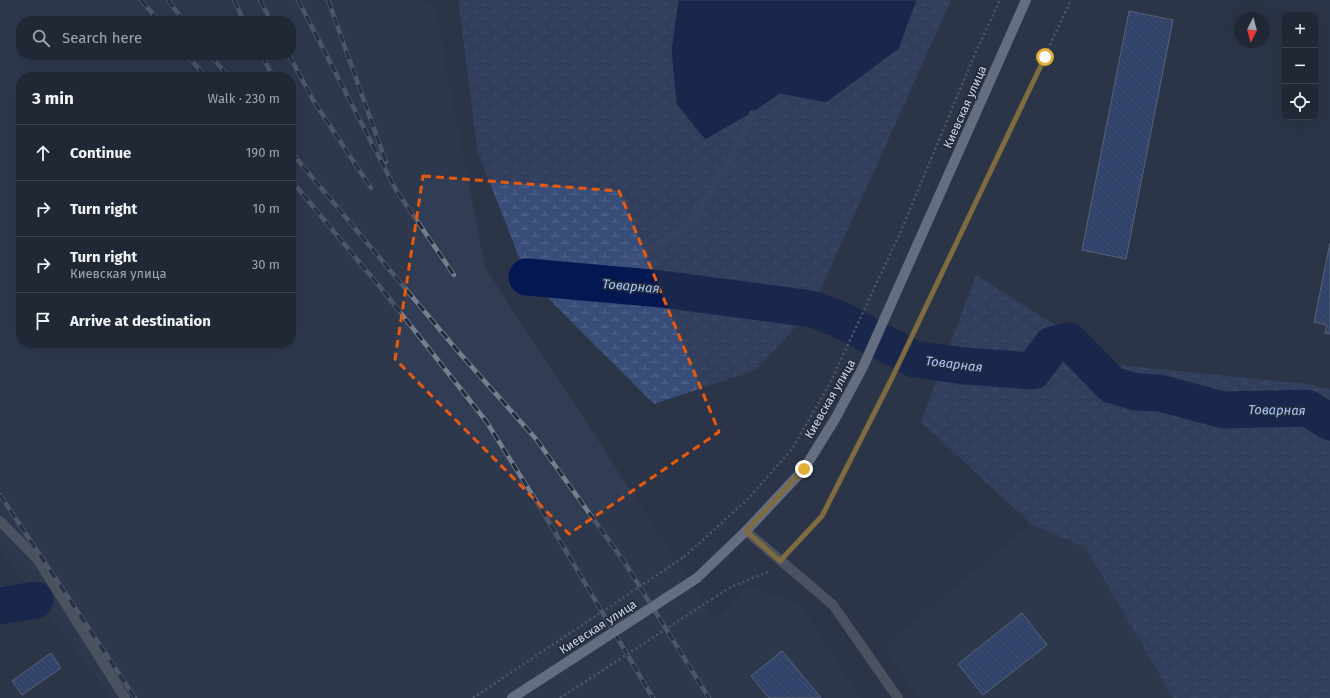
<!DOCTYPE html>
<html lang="en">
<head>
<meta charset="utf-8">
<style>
	:root { --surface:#212835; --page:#29303d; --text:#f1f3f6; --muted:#a2a6ad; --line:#3e4450 }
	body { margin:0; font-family:"Fira Sans",sans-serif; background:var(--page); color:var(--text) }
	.controls { position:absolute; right:12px; top:12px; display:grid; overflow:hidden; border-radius:8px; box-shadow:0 4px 16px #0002 }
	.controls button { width:36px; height:36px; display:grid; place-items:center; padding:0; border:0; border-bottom:1px solid var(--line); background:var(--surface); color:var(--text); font:20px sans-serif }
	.compass { position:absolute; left:1234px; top:12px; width:36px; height:36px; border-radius:50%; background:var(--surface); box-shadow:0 4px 16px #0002; rotate:186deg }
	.stop { position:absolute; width:12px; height:12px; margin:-9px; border:3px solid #e3ae35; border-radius:50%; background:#fff }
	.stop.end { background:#e3ae35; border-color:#fff; box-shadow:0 1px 4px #0008 }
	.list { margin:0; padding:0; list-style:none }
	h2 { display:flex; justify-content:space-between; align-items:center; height:52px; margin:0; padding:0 16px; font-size:17px }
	h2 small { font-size:13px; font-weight:400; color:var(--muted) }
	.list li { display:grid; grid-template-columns:26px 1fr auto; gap:12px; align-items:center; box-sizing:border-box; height:56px; padding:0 16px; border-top:1px solid var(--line) }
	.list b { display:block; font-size:15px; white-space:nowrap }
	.list p { margin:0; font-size:13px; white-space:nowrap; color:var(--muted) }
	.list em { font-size:13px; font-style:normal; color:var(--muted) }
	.icon { flex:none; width:22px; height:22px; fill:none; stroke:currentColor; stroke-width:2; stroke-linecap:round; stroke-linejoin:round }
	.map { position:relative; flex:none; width:1330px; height:698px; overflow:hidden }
	.search { position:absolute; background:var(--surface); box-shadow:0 4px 16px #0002; left:16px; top:16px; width:280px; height:44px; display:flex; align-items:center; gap:10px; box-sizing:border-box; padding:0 14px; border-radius:16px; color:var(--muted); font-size:15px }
	.panel { position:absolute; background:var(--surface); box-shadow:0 4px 16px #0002; left:16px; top:72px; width:280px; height:276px; border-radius:16px }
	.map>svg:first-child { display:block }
	.built { fill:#313d55; fill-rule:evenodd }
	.wetland { fill:url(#wetland-marsh) }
	.water { fill:#031852; stroke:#40517d }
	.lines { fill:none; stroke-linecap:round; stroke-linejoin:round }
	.stream { stroke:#40517d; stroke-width:6 }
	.river { stroke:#031852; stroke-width:37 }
	.building { fill:url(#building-back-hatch); stroke:#8f9ab0 }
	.path { stroke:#78808f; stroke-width:2.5; stroke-dasharray:2 3; stroke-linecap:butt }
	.minor { stroke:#70757e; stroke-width:10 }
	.major { stroke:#aab4c7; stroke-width:10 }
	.rail-casing { stroke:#777f8e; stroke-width:4.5 }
	.rail { stroke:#222b3c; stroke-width:3; stroke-dasharray:9; stroke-linecap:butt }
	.path-bridge { stroke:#78808f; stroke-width:2.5; stroke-dasharray:2 3; stroke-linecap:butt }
	.major-bridge { stroke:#aab4c7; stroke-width:10 }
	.route { stroke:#e3ae35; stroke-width:5 }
	.marked { fill:none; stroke:#e8590c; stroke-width:3; stroke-dasharray:8 5; stroke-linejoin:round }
	.labels { text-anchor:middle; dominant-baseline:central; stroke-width:3.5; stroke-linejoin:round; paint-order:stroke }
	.street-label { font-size:12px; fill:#d0d7e2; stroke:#222b3c }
	.water-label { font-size:13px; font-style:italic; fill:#abc7ff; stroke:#222b3c }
</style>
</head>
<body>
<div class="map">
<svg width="1330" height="698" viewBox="0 0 1330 698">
	<defs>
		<pattern id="wetland-marsh" width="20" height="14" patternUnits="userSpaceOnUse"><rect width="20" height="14" fill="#384d78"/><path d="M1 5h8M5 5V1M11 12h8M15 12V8" fill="none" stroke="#54668b"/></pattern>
		<pattern id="building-back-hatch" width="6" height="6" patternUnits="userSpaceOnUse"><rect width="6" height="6" fill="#385696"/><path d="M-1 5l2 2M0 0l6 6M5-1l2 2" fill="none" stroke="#546ea4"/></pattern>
	</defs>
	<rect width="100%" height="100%" fill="#2c3547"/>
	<g class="built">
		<path d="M0,0h417l17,3 51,264 230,353 35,-36 52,23 58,91h-751l-8,-15 -101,-132zM21,21h270v34h-270zM21,77h270v266h-270z"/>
		<path d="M1031,524l54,23 88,151h-254l-35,-51z"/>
	</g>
	<g class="wetland">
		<path d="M458,0h220l-7,50 34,89 47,-26 28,-19 46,9 73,-54 18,-49h34l-139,309 -56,61 -102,34 -127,-127 -49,-124z"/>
		<path d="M976,275l143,90 188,19 23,5v309h-157l-88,-151 -54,-23 -110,-102z"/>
		<path d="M0,586l30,3 12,22 -16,7 -23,-4 -3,2z"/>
	</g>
	<path class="water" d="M678,0h239l-18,49 -73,54 -46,-9 -28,19 -47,27 -29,-36 -5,-54z"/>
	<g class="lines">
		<path class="stream" d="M582,282l55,-25 54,-35 41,-67 20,-42"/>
		<g class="river">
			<path d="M527,277l135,12 150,20 27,10 75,40 50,7 69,5 19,-26 17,-4 43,44 24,7 24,1 63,17 84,-2 23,14"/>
			<path d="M0,606l35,-6"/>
		</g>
	</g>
	<g class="building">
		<path d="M1129,11l44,9 -47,239 -44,-9z"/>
		<path d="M1330,243v91l-5,-1 2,-8 -13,-3z"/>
		<path d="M1022,613l25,32 -64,50 -25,-31z"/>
		<path d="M782,651l39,47h-52l-18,-22z"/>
		<path d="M51,653l10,15 -39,27 -10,-14z"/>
	</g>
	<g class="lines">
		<g class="path">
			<path d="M790,550l32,-34 15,-33 20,-35 65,-132 149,-316"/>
			<path d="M684,557l63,-57 45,-51 37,-64 72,-154 73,-175 26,-56"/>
			<path d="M712,599l19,-12 39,-16"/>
		</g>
		<g class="minor">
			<path d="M0,521l38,39 87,138"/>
			<path d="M746,531l87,74 65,93"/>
		</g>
		<path class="major" d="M697,578l49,-47 58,-62 31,-50 28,-52 163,-367"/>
		<g class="rail-casing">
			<g id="rail">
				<path d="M141,0l18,21"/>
				<path d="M168,0l16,21"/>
				<path d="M234,0l10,21"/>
				<path d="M260,0l11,21"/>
				<path d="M298,0l98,190 58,85"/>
				<path d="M328,0l58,162"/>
				<path d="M187,55l19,22"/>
				<path d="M210,55l19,22"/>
				<path d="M262,55l11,22"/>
				<path d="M289,55l24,45 58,88"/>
				<path d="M291,152l165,197 80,90 89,124 84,135"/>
				<path d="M291,180l94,113 101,128 54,86 113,191"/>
				<path d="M0,495l135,203"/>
			</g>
		</g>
		<use href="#rail" class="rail"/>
		<g class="path-bridge">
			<path d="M473,698l211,-141"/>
			<path d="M560,698l152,-99"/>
		</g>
		<path class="major-bridge" d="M512,698l185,-120"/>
	</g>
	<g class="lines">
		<path class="route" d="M804,469l-58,62 34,30 42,-45 70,-138 153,-321"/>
	</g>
	<path d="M0 0H1330V698H0ZM423,176l196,15 100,241 -150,102 -174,-175z" fill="#2c3547" fill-opacity=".55" fill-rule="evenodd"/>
	<path class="marked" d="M423,176l196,15 100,241 -150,102 -174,-175z"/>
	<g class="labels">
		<g class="street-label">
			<text transform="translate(965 107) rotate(-66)">Киевская улица</text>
			<text transform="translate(830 399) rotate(-60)">Киевская улица</text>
			<text transform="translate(598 627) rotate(-33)">Киевская улица</text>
		</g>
		<g class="water-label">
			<text transform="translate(631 286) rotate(5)">Товарная</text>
			<text transform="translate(954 364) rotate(7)">Товарная</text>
			<text transform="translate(1277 410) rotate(1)">Товарная</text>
		</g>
	</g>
</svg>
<div class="controls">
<button>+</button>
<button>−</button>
<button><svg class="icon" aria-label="locate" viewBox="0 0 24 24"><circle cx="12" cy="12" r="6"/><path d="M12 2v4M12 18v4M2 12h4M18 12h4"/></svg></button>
</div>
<svg class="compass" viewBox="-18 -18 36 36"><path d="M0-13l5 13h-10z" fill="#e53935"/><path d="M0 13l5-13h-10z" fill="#a2a6ad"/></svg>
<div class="stop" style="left:1045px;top:57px"></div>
<div class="stop end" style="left:804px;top:469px"></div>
<div class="search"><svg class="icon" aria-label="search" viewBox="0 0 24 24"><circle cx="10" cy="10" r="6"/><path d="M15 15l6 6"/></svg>Search here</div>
<section class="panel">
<h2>3 min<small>Walk · 230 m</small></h2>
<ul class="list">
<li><svg class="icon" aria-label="ahead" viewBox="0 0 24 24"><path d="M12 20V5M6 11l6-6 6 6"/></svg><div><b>Continue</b></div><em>190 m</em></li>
<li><svg class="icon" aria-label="right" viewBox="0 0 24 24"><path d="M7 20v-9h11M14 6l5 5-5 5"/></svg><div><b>Turn right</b></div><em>10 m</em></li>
<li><svg class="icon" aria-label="right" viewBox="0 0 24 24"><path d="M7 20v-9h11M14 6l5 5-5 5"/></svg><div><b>Turn right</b><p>Киевская улица</p></div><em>30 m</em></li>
<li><svg class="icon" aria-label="arrive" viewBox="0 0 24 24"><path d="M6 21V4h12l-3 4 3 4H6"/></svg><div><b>Arrive at destination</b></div></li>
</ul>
</section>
</div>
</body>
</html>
